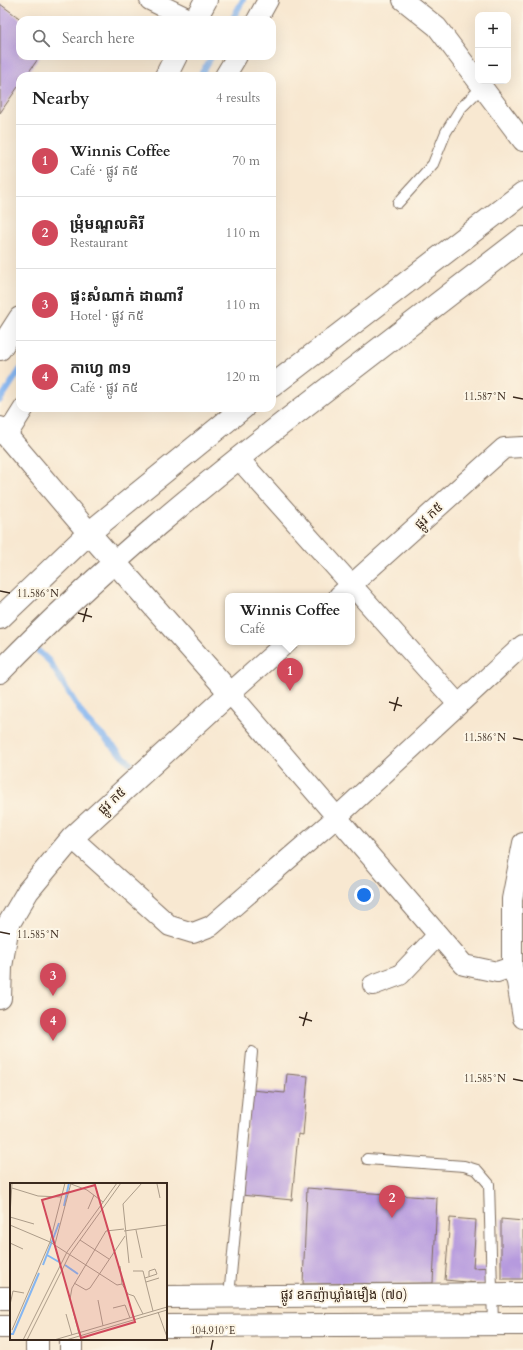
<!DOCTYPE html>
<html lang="en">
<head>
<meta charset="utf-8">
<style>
	:root { --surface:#fff; --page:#f2f2f2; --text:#222; --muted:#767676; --line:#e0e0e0; --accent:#d1495b }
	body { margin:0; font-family:Cardo,"Noto Sans Khmer",serif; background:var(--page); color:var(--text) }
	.controls { position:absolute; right:12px; top:12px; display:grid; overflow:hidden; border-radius:8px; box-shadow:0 4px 16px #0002 }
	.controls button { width:36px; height:36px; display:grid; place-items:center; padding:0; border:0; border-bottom:1px solid var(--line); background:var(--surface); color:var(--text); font:20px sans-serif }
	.you { position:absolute; left:364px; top:895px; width:14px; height:14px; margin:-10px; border:3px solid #fff; border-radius:50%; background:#1a73e8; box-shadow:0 0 0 6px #1a73e833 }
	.badge { display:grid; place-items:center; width:26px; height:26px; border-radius:50%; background:var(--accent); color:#fff; font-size:13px; font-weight:700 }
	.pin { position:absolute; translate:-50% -33px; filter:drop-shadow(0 1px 2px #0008) }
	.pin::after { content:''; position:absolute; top:21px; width:14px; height:12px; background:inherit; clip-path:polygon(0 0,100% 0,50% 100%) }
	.popup { position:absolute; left:225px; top:593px; width:130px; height:52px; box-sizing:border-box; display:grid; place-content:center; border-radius:8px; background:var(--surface); filter:drop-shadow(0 1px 3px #0005); font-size:13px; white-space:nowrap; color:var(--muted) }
	.popup b { font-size:15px; color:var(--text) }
	.popup::after { content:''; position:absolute; left:50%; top:100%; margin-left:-8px; border:8px solid transparent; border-top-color:var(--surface) }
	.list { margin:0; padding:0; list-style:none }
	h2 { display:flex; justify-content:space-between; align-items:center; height:52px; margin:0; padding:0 16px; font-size:17px }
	h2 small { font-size:13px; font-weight:400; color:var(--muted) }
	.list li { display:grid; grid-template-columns:26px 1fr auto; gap:12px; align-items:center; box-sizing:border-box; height:72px; padding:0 16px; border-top:1px solid var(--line) }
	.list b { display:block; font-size:15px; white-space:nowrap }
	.list p { margin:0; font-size:13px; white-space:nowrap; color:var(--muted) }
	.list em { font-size:13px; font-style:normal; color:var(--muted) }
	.icon { flex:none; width:22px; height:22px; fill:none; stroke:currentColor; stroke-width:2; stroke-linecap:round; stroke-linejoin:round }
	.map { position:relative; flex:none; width:523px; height:1350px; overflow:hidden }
	.search { position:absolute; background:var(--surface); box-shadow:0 4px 16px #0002; left:16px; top:16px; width:260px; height:44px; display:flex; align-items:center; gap:10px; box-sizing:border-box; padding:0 14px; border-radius:12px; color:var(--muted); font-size:15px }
	.panel { position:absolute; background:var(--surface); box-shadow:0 4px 16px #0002; left:16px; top:72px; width:260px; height:340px; border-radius:12px }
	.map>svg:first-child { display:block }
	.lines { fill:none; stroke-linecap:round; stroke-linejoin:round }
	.stream { stroke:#85b6f1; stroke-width:6 }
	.building { fill:#b69ade }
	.service-casing { stroke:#7d6c5d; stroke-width:12 }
	.minor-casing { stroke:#7d6c5d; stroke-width:22 }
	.tertiary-casing { stroke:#7d6c5d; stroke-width:24 }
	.secondary-casing { stroke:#7d6c5d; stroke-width:24 }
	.primary-casing { stroke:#7d6c5d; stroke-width:24 }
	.service { stroke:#fff; stroke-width:10 }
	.minor { stroke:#fff; stroke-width:20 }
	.tertiary { stroke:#fff; stroke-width:22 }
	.secondary { stroke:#fff; stroke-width:22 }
	.primary { stroke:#fff; stroke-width:22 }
	.ticks { fill:none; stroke:#3b2a1e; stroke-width:1.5 }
	.labels { text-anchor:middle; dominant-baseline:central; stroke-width:4; stroke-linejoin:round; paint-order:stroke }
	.street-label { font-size:13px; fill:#3b2a1e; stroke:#fcf5e5 }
	.inset-river { fill:none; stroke:#85b6f1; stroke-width:2 }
	.inset-road { fill:none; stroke:#ac9c89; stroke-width:1 }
	.view { fill:#d1495b; fill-opacity:0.15; stroke:#d1495b; stroke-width:2 }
	.inset-edge { fill:none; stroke:#3b2a1e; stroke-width:2 }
	.ticks-label { font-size:10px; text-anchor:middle; fill:#3b2a1e; stroke:#fcf5e5; stroke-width:4; stroke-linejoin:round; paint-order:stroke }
</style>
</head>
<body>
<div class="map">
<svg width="523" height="1350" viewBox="0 0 523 1350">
	<rect width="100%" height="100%" fill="#fcf5e5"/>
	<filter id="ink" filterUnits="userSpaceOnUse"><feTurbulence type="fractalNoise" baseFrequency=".025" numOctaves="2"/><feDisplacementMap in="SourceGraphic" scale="8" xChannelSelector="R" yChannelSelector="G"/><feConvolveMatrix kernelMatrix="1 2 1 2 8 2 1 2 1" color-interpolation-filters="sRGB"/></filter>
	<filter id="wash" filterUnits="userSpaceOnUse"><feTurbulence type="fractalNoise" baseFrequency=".012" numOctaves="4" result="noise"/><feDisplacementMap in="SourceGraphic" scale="16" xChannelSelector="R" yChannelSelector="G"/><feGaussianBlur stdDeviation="0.9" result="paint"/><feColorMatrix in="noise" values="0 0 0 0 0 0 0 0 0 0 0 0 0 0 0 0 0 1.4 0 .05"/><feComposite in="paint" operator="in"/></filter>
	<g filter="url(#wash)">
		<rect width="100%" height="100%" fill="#f8e8d1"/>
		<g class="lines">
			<g class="stream">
				<path d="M232,20l11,-20"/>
				<path d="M200,76l12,-20"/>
				<path d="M0,400l20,-30"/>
				<path d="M34,647l15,14 37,59 44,43"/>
			</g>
		</g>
		<g id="blocks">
			<g class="building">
				<path d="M0,4l22,16h-2v36h20l-14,20h-6v8l-20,29z"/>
				<path d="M287,1074l21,2 -5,59 -5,-1 -6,66 -51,-5 10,-105 34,3z"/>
				<path d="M307,1188l130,10 -4,85 -130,1z"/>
				<path d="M450,1218l26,2 -3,48 18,-1 -3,17 -43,-4z"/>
				<path d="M501,1219l22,2v58h-22z"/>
			</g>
		</g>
	</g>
	<g filter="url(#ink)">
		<use href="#blocks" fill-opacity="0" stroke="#7d6c5d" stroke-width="1"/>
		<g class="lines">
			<g class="service-casing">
				<g id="service">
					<path d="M398,203l35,-39 13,-32 15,-24 21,-21"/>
					<path d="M367,1159l97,7 13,4 12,14 4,140"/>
					<path d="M229,1296l23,-244"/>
				</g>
			</g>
			<g class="minor-casing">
				<g id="minor">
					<path d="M150,0l41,20"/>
					<path d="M403,0l34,27 86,114"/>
					<path d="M257,20l11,-20"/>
					<path d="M225,76l12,-20"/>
					<path d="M7,435l17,-27"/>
					<path d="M238,458l220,246"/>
					<path d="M339,596l165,-148 19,-1"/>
					<path d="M287,642l-57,51 234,272 33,7 15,-5v-68l11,-56"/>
					<path d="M72,838l98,88 23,7 18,-7 126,-109 186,-172"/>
					<path d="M512,967l5,15 6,36"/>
					<path d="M373,985l27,-10 38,-40"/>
				</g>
			</g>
			<g class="tertiary-casing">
				<g id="tertiary">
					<path d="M195,20l11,-20"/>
					<path d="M166,76l10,-20"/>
					<path d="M0,349l20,-31"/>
					<path d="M272,386l251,-193"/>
					<path d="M0,428l89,105 141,160 -158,145 -44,53 -20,34 -7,42 -1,31"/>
					<path d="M0,618l89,-85 154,-125"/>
					<path d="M0,672c99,-103 210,-193 323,-280 67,-51 133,-103 200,-154"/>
				</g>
			</g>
			<g class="secondary-casing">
				<g id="secondary">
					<path d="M37,1350v-11"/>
					<path d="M71,1350v-11"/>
				</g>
			</g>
			<g class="primary-casing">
				<g id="primary">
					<path d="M166,1297l357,-3"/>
					<path d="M0,1298h11"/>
					<path d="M166,1326l357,-2"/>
					<path d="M0,1327h11"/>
				</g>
			</g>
			<use href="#service" class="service"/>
			<use href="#minor" class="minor"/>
			<use href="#tertiary" class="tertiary"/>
			<use href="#secondary" class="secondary"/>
			<use href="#primary" class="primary"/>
		</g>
	</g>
	<path class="ticks" d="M513,397l10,2M0,591l10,2M78,613l14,4M83,622l4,-14M389,702l13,4M394,711l4,-14M513,738l10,2M0,932l10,2M299,1017l13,4M303,1026l4,-14M513,1079l10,2M211,1350l2,-10"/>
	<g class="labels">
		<g class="street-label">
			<text transform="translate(429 516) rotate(-42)">ផ្លូវ ក៥</text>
			<text transform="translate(112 801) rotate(-43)">ផ្លូវ ក៥</text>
			<text x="344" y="1295">ផ្លូវ ឧកញ៉ាឃ្លាំងមឿង (៧០)</text>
		</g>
	</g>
	<g transform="translate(10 1183)">
		<rect width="157" height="157" fill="#f8e8d1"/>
		<path class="inset-river" d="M54,23l5,-23M37,72l12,7M33,82l16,-42M55,82l13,9M0,151h3l26,-61"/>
		<path class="inset-road" d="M61,1l16,6 16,12M147,1l3,14M2,5l26,8 24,1M78,26l6,-14M0,32l2,-32M0,34l24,7M0,42l40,17 67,43 5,-1 -2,-18M126,47l6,28M114,48l43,-6M70,57l29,19M0,60l13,6M45,61l16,-61M119,80l-6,-59 19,-21M123,88h10l10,40M135,95l12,-4 -2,-5 -6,2v5M136,99l13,-4M64,100l12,7 4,-2 35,-52M112,101l6,10 6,2 9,18M88,117l5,26M0,122l3,-14 11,2M103,125l12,-3 5,13M148,129l9,25M56,131l6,21M2,147l38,-88 15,-59M69,151l-9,-35 2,-11 34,-57 18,-2M13,157l44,-88 50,-69M17,157l43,-86 51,-71M44,157l113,-33M56,157l101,-30"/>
		<path class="view" d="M85,2l40,137 -54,16 -39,-138z"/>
		<rect width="157" height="157" class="inset-edge"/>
	</g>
	<g class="ticks-label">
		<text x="485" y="400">11.587°N</text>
		<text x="38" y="597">11.586°N</text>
		<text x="485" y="741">11.586°N</text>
		<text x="38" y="938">11.585°N</text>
		<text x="485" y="1082">11.585°N</text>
		<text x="213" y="1334">104.910°E</text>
	</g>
</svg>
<div class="controls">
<button>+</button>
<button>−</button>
</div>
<div class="you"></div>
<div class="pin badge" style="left:290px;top:691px">1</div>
<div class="popup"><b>Winnis Coffee</b>Café</div>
<div class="pin badge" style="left:392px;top:1218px">2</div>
<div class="pin badge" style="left:53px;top:996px">3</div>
<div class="pin badge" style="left:53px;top:1041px">4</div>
<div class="search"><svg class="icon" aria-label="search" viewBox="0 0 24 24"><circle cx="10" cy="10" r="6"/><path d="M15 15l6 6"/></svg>Search here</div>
<section class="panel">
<h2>Nearby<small>4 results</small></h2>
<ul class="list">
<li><span class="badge">1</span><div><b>Winnis Coffee</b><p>Café · ផ្លូវ ក៥</p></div><em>70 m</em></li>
<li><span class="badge">2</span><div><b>ម្រុំមណ្ឌលគិរី</b><p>Restaurant</p></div><em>110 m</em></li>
<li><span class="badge">3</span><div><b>ផ្ទះសំណាក់ ដាណាវី</b><p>Hotel · ផ្លូវ ក៥</p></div><em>110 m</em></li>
<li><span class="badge">4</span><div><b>កាហ្វេ ៣១</b><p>Café · ផ្លូវ ក៥</p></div><em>120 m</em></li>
</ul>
</section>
</div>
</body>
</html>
